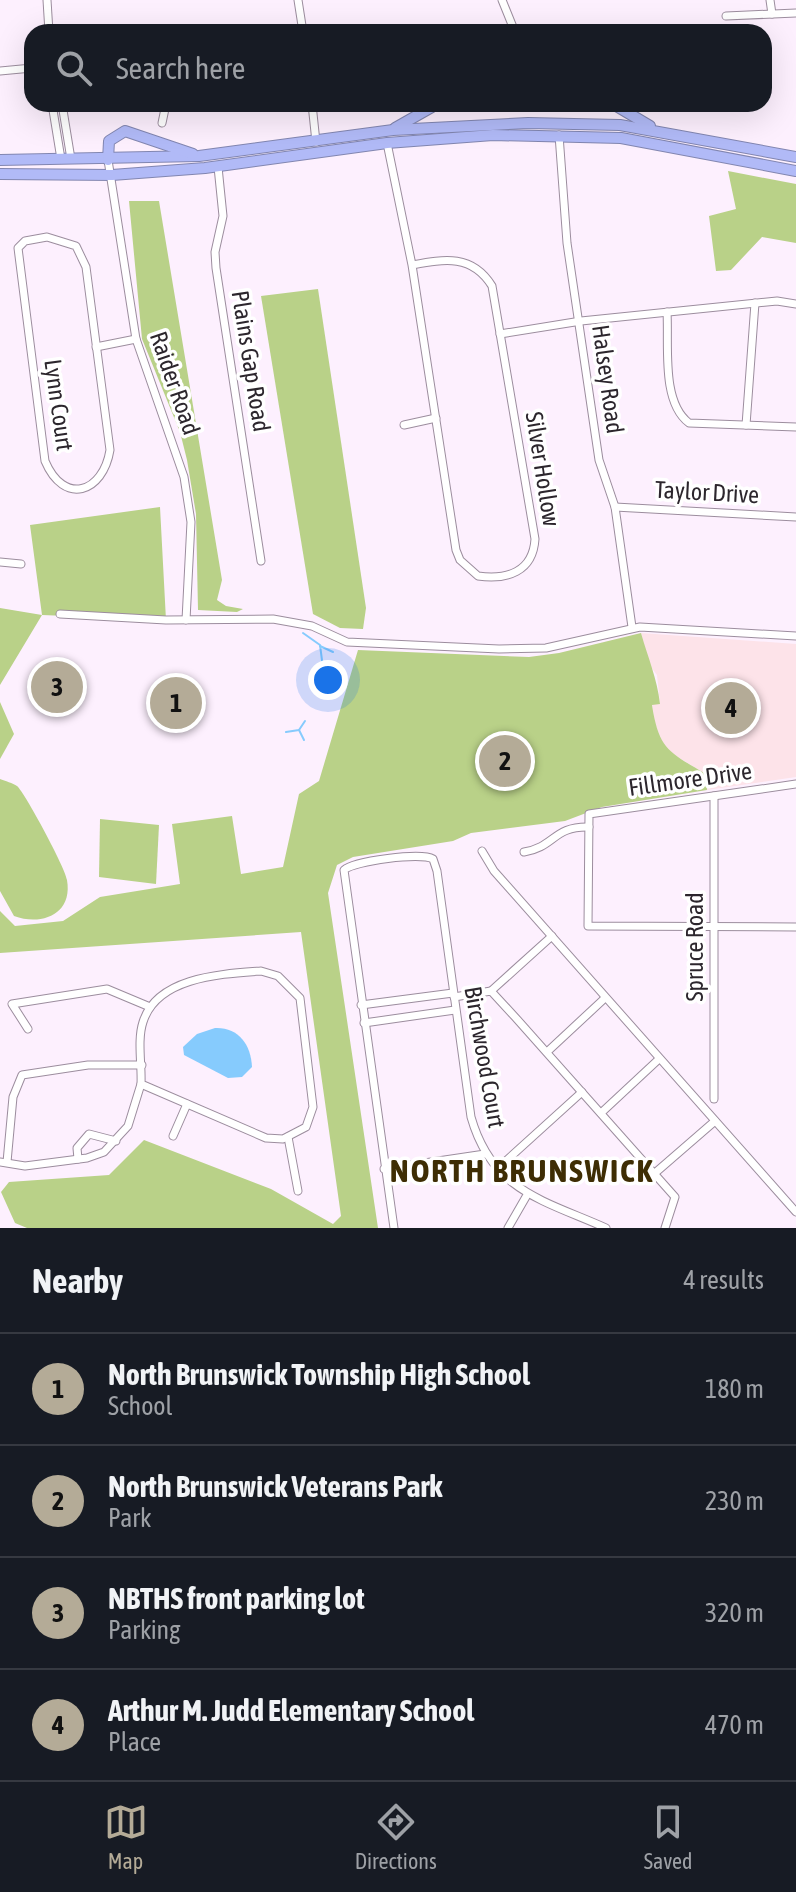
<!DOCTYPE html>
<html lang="en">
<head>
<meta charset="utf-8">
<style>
	:root { --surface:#171b24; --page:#20242c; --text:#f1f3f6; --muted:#9ea1a6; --line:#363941; --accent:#b4ab97 }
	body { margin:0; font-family:"Asap Condensed",sans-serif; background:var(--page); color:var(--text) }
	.you { position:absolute; left:328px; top:680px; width:28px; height:28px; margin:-20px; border:6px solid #fff; border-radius:50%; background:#1a73e8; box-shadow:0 0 0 12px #1a73e833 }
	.badge { display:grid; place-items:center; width:52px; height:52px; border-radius:50%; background:var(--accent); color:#111; font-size:26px; font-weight:700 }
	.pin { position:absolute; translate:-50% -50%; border:4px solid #fff; box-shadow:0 2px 8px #0006 }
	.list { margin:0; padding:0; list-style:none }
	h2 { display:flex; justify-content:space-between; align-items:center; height:104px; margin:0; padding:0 32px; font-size:34px }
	h2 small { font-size:26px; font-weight:400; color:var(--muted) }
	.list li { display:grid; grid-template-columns:52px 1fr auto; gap:24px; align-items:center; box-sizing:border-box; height:112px; padding:0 32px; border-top:2px solid var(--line) }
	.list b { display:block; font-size:30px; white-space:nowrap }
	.list p { margin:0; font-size:26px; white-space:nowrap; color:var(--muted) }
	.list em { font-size:26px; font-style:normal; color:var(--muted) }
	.icon { flex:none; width:44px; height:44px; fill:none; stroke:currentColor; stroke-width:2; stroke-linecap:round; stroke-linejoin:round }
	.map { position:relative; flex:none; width:796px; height:1228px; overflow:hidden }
	.search { position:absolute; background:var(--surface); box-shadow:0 8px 32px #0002; left:24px; right:24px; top:24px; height:88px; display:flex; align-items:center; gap:20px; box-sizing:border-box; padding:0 28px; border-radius:24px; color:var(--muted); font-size:30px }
	.sheet { height:552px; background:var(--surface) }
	nav { display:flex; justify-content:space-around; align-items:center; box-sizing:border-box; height:112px; border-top:2px solid var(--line); background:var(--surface); font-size:22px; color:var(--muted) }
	nav a { display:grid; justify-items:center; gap:4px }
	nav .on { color:var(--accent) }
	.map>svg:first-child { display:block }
	.education { fill:#fde3e9 }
	.green { fill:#b9d188 }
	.water { fill:#86cbfd }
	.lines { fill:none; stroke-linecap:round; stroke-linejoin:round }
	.stream { stroke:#86cbfd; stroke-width:2 }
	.minor-casing { stroke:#9c8d9e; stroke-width:9 }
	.highway-casing { stroke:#8286b0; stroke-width:12 }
	.minor { stroke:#fff; stroke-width:7 }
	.highway { stroke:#b1baf7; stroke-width:10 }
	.labels { text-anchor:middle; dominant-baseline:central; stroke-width:7; stroke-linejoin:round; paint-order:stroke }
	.street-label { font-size:24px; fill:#2c262d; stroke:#fff }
	.district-label { font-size:32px; font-weight:bold; letter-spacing:2px; fill:#3e2d04; stroke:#fff }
</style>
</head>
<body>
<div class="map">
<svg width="796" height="1228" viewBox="0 0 796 1228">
	<rect width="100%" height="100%" fill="#fdf0fe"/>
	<path class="education" d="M641,633l155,11v133l-89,13 -1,-16 -40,-24 -11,-26 -3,-20h8l-3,-29 -10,-13z"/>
	<g class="green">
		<path d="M728,171l68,13v59l-34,-6 -31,33 -15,1 -7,-55 27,-7z"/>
		<path d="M129,201h30l63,379 -5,20 9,6 17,3 -6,3 -39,-2 -2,-96 -9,-54 -7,-28 -38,-93z"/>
		<path d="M318,289l48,319 -3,21 -23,-1 -27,-14 -52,-318z"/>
		<path d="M160,507l6,113 -124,-5 -42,70v-77l42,7 -12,-90z"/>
		<path d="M641,633c7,25 16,45 19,71l-8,1c7,45 17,47 54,69l1,16 -105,17 -37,14 -94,12 -18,8 -100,16 -16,8 -9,28 50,335h-351l-12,-5 -14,-31 8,-10 100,-7 35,-35 127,49 62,35 8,-8 -40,-284 -301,21v-42l15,15 48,-5 37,-24 80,-13 -8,-60 60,-8 9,58 42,-7 16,-73 20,-13 39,-131 171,7 30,-4z"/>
		<path d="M0,702l14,32 -14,25z"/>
		<path d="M0,779c5,2 13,4 17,7 8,7 49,83 50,94 6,35 -26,46 -53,36l-14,-25z"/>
		<path d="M100,819l59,6 -3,59 -57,-7z"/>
	</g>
	<path class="water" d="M215,1028c23,-1 36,16 37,39l-10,10 -14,1 -44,-23 -1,-8 14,-13z"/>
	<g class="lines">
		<g class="stream">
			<path d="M303,633l17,12 3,23"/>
			<path d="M320,646l13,6"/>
			<path d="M299,730l5,10"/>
			<path d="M286,732l13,-2 6,-9"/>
		</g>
		<g class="minor-casing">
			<g id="minor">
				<path d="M47,0l2,32"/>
				<path d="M298,0l5,32"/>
				<path d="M502,0l13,32"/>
				<path d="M770,0l2,14"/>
				<path d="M726,16l70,-3"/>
				<path d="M0,71l32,-3"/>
				<path d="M52,104l9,55"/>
				<path d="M62,104l9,55"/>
				<path d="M312,104l4,38"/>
				<path d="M162,123l4,-19"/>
				<path d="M559,135l8,108 32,217 16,47 17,120"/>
				<path d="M387,143l25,122 44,285 4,10 18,16c29,4 55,-4 57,-37l-43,-253c-20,-32 -47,-27 -80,-21"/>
				<path d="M108,160l28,179 48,138 7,45 -5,98"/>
				<path d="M218,167l5,49 -8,36 1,16 45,293"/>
				<path d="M47,237l29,9 10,21 24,183c-7,43 -46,56 -65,11l-27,-213 7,-7z"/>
				<path d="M667,312c2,33 -6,90 22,111l107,4"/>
				<path d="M500,334l81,-13 196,-20 19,3"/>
				<path d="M96,347l40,-8"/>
				<path d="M404,425l32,-7"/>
				<path d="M746,425l9,-122"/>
				<path d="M615,507l181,10"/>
				<path d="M0,562l21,2"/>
				<path d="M60,614l106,6 107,-1 39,7 35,16 152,7 47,-1 94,-21 156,9"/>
				<path d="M796,784l-207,30 -1,112 208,1"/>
				<path d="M714,796v303"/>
				<path d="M482,851l12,20 302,341"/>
				<path d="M524,852c31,-5 29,-26 65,-25"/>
				<path d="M261,971l17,5 22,22 13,109 -7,20 -23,12 -17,-1 -125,-54c1,-19 -4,-44 2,-62 14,-45 78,-48 118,-51z"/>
				<path d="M491,991l61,-55"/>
				<path d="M454,997l37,-6 24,26 160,180 -10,31"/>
				<path d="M361,1005l92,-12"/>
				<path d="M364,1023l91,-13"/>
				<path d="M28,1029l-16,-25 95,-15 43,18"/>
				<path d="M547,1052l58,-54"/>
				<path d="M601,1113l58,-54"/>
				<path d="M173,1136l14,-32"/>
				<path d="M288,1137l10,54"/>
				<path d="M78,1159l-1,-11 12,-14 27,7"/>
				<path d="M0,1162l25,4 62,-8 17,-6 24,-26 13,-42"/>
				<path d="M7,1162l6,-65 9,-22 66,-10h54"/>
				<path d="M384,1169l101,-15"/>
				<path d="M497,1169l85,-77"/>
				<path d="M655,1173l60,-52"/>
				<path d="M394,1228l-50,-358c10,-9 77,-18 89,-11l4,12 34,246c21,74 72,83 135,111"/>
				<path d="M508,1228l19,-33"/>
			</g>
		</g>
		<g class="highway-casing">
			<g id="highway">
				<path d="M613,104l37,22"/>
				<path d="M395,128l37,-21"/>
				<path d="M0,160l199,-4 194,-26 135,-7 92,2 176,32"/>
				<path d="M108,160l1,-19 16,-10 68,23"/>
				<path d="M0,174l112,1 93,-7 182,-25 106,-8 128,3 175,33"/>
			</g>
		</g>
		<use href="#minor" class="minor"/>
		<use href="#highway" class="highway"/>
	</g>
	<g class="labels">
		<g class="street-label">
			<text transform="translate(251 361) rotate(81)">Plains Gap Road</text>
			<text transform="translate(608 379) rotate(82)">Halsey Road</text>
			<text transform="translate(175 383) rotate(71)">Raider Road</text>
			<text transform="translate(59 405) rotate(82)">Lynn Court</text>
			<text transform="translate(543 469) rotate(81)">Silver Hollow</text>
			<text transform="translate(707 492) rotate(3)">Taylor Drive</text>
			<text transform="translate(690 779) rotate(-8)">Fillmore Drive</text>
			<text transform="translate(694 947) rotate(-90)">Spruce Road</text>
			<text transform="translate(485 1057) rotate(80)">Birchwood Court</text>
		</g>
		<g class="district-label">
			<text x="522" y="1170">NORTH BRUNSWICK</text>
		</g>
	</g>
</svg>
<div class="you"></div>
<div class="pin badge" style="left:176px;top:703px">1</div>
<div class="pin badge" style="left:505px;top:761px">2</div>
<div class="pin badge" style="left:57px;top:687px">3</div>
<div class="pin badge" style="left:731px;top:708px">4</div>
<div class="search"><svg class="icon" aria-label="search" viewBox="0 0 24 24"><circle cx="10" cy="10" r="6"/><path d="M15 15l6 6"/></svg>Search here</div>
</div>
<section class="sheet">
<h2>Nearby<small>4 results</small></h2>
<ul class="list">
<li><span class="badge">1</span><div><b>North Brunswick Township High School</b><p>School</p></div><em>180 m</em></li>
<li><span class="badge">2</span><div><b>North Brunswick Veterans Park</b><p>Park</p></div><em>230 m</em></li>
<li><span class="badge">3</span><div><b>NBTHS front parking lot</b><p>Parking</p></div><em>320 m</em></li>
<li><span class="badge">4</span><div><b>Arthur M. Judd Elementary School</b><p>Place</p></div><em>470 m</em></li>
</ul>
</section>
<nav>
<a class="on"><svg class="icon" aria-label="map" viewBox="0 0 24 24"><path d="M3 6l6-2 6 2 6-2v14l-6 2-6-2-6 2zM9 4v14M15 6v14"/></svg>Map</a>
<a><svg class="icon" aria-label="directions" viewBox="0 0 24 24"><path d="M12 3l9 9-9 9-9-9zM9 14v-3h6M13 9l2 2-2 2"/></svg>Directions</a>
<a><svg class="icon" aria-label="saved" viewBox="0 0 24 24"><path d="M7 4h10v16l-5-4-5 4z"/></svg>Saved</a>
</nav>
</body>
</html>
